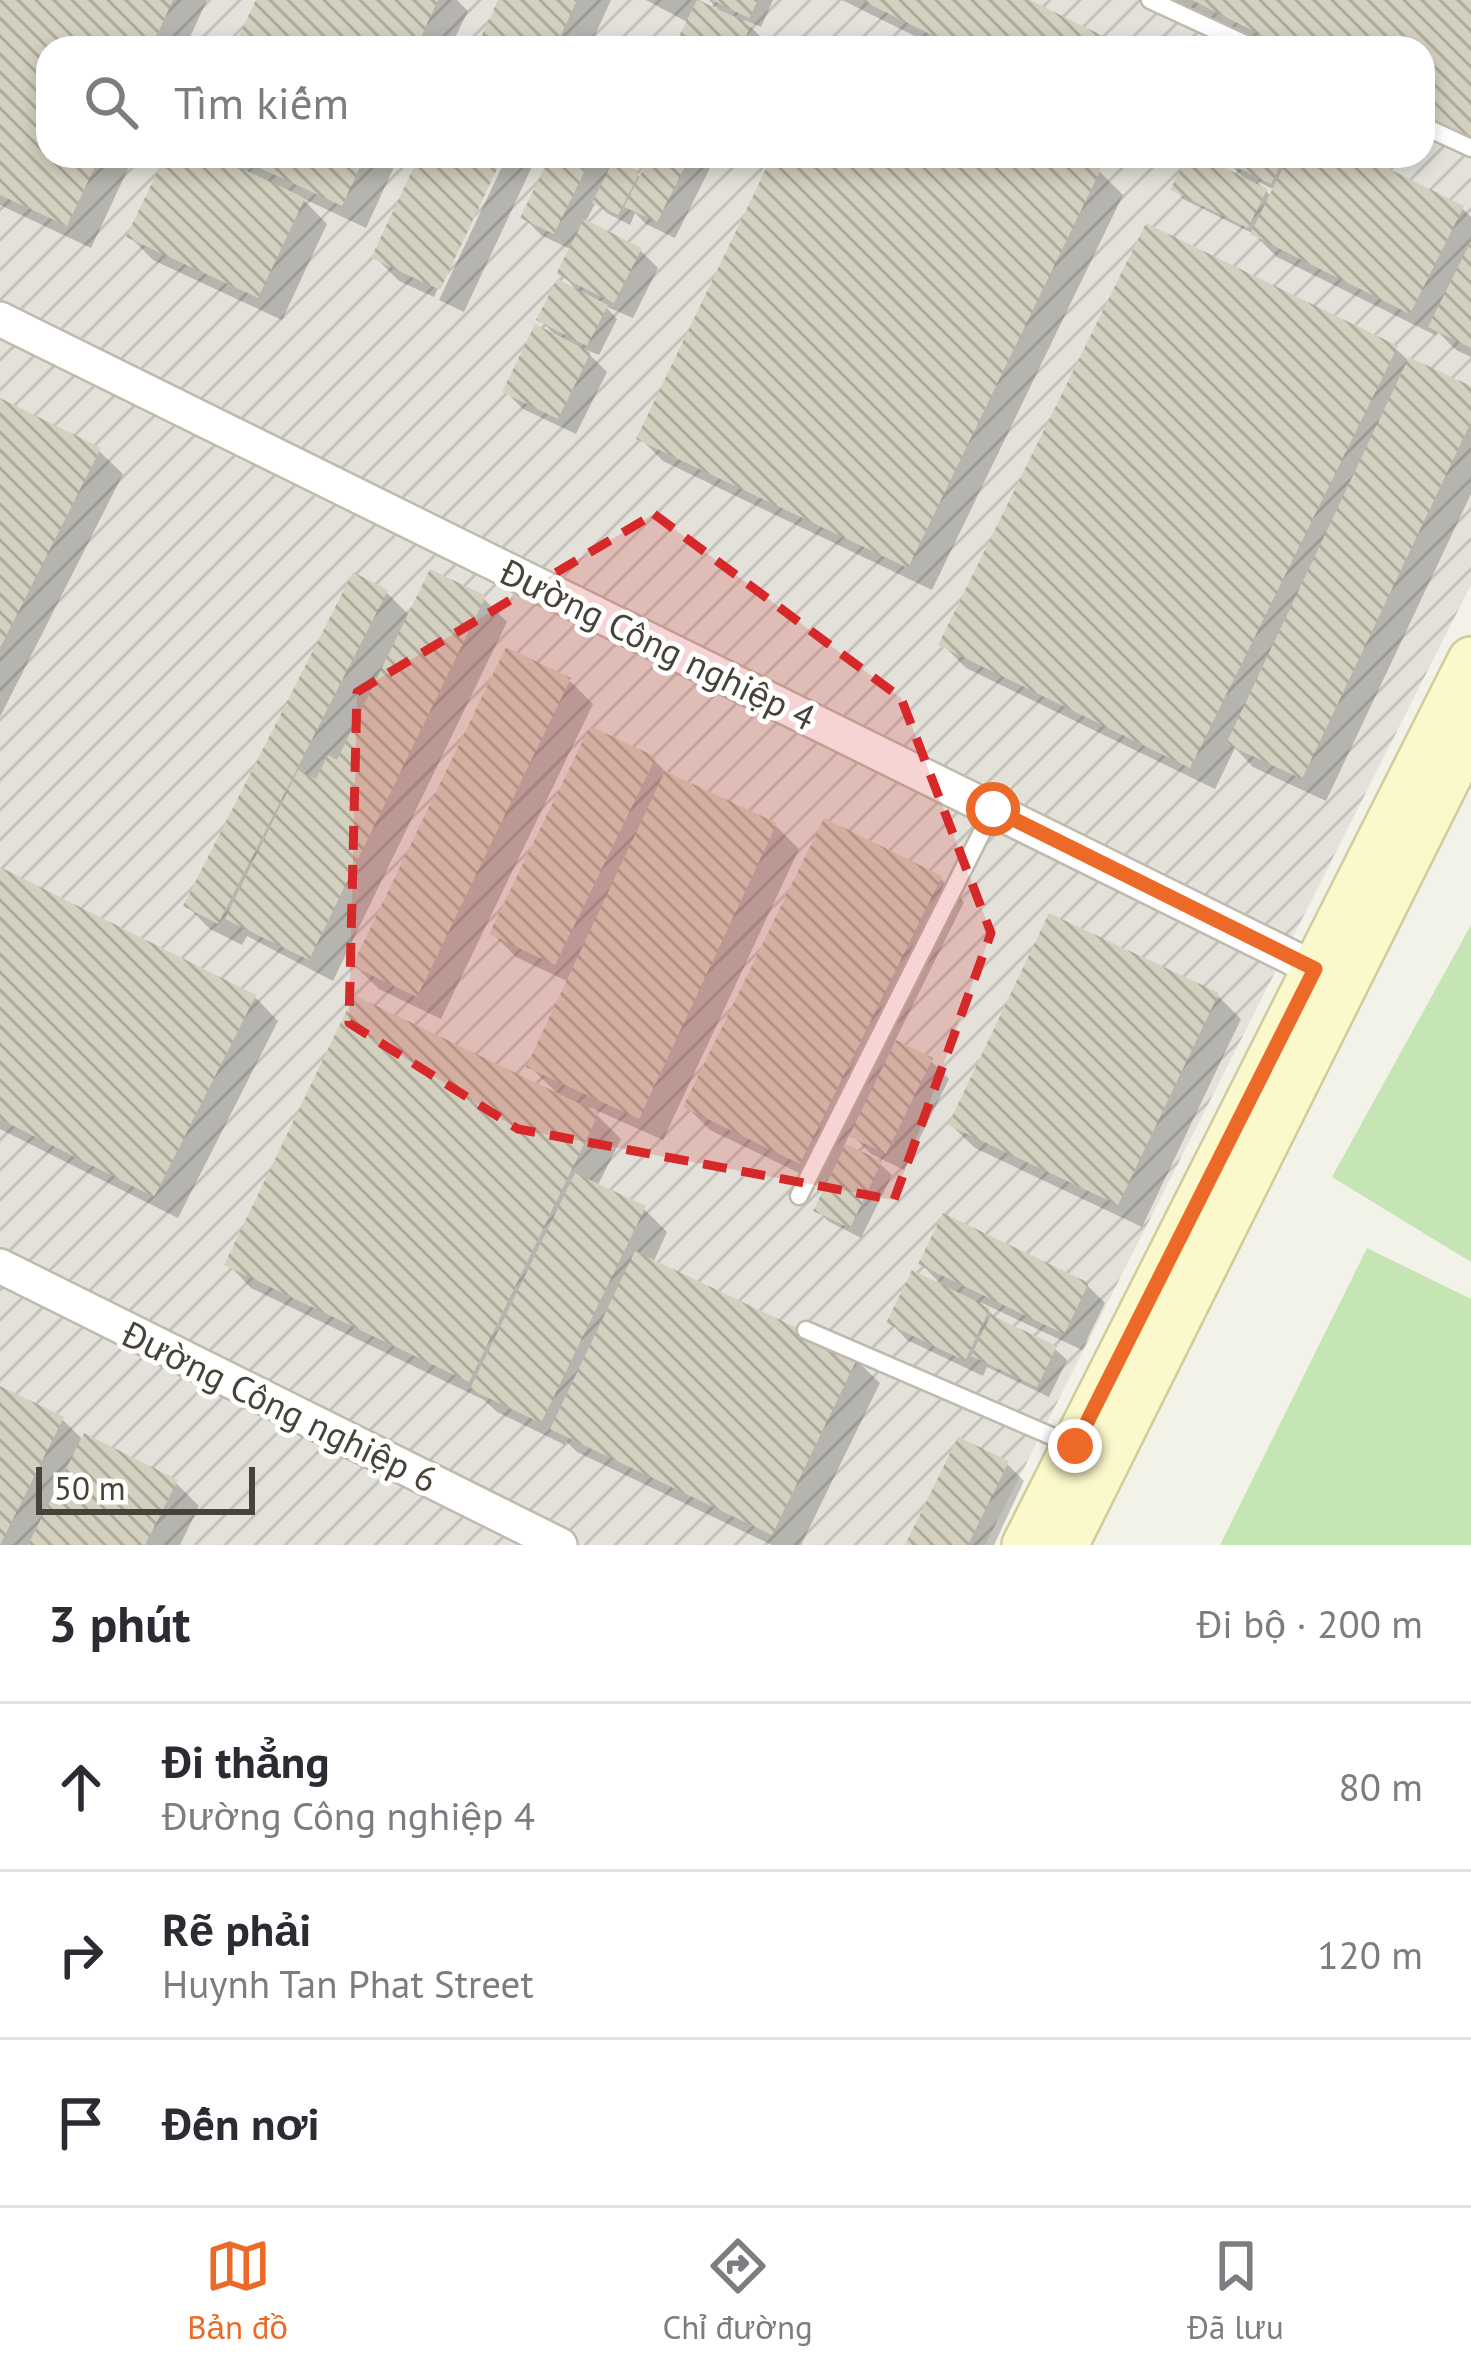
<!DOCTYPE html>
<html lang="vi">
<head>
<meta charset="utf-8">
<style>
	:root { --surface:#fff; --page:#f2f2f3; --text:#2b2b33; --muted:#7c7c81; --line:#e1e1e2; --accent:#ec6927 }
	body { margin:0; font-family:"PT Sans",sans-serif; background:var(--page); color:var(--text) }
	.scale { position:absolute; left:36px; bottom:30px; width:219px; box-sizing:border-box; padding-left:12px; border:6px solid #474338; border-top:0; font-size:33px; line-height:42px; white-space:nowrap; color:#474338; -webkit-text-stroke:9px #fff; paint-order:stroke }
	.stop { position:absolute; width:36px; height:36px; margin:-27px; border:9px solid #ec6927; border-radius:50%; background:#fff }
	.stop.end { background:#ec6927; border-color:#fff; box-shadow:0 3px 12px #0008 }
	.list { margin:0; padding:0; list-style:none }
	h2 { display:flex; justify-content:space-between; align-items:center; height:156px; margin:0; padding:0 48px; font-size:51px }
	h2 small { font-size:39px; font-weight:400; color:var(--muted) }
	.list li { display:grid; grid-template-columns:78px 1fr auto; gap:36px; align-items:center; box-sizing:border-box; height:168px; padding:0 48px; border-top:3px solid var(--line) }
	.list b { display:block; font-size:45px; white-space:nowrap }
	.list p { margin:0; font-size:39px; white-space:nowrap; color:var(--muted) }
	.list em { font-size:39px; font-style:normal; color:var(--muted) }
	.icon { flex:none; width:66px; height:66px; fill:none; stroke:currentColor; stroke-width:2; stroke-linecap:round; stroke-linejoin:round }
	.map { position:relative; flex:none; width:1471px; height:1545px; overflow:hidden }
	.search { position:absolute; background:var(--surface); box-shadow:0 6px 18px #0003; left:36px; right:36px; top:36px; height:132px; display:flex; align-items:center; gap:30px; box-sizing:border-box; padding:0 42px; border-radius:36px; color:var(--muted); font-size:45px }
	.sheet { height:660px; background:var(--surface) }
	nav { display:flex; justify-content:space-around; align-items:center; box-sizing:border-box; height:168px; border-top:3px solid var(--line); background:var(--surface); font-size:33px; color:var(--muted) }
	nav a { display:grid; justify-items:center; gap:6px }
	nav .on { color:var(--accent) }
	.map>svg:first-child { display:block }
	.industrial { fill:url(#industrial-furrows); fill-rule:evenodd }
	.green { fill:#c6e5b4 }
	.shadow { fill:#0003; fill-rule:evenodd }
	.building { fill:url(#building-back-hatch) }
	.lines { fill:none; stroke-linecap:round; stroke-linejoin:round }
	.lane-casing { stroke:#bebbac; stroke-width:21 }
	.street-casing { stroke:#bebbac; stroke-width:38 }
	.secondary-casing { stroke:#d0cc9b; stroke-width:50 }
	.lane { stroke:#fff; stroke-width:16 }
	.street { stroke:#fff; stroke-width:33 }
	.secondary { stroke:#fbf8cb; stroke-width:45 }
	.route { stroke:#ec6927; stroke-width:15 }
	.marked { fill:#d62828; fill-opacity:0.2; stroke:#d62828; stroke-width:9; stroke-dasharray:24 15; stroke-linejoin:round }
	.labels { text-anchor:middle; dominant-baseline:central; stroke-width:10; stroke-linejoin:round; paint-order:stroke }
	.street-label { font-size:36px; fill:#474338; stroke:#fff }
</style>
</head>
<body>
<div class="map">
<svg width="1471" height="1545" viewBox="0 0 1471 1545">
	<defs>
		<pattern id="industrial-furrows" width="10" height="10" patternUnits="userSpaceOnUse" patternTransform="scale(3)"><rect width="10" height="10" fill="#e3e1da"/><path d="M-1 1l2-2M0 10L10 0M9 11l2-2" fill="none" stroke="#c4c2bc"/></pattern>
		<pattern id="building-back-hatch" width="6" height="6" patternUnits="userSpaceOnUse" patternTransform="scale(3)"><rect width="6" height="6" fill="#d4d0bf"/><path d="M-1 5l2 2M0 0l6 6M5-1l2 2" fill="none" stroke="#aeaa9c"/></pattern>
	</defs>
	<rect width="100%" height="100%" fill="#f3f2e9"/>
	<path class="industrial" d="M0,0h1471v585l-486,960h-985zM48,48h1375v108h-1375z"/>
	<g class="green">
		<path d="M1471,925v337l-139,-85z"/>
		<path d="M1367,1248l104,51v246h-251z"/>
	</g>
	<g class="shadow">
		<path d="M0,0h207l-22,48h-137v108h86l-43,92 -91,-43z"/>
		<path d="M259,0h198l11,11 -18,37h-213z"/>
		<path d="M502,0h109l-22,48h-110z"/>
		<path d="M646,0h53l20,10 -10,-10h64l-12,27 -17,-7 24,24 -2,4h-89l12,-25z"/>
		<path d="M842,0h181l94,48h-178z"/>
		<path d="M1174,0h297l-48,126v-78h-154z"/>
		<path d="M168,156h40l13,5 -5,-5h183l-33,72 -64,-30 25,26 -45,96 -129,-60 -23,-23z"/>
		<path d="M422,156h78l-66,141 -35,-16 -24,-24z"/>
		<path d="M507,156h30l-73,156 -25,-12z"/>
		<path d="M553,156h65l-3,7 27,15 11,-22h63l-41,82 -29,-14 -11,-11 -5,12 -23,-12 -11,-11 -11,21 55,27 18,18 -25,50 -28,-12 12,13 -18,36 -15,-6 23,23 -31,62 -53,-25 -18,-18 51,-55 -16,-16 39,-28 -19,-19 12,-23 -31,-15 -18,-18z"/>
		<path d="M776,156h292l31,15 24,24 -191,395 -269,-129 -23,-23z"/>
		<path d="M1190,156l57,25 -21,-21 2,-4h129l105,52 9,9v140l-15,-7 -19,-19 -2,4 -158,-78 -23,-23 -69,-34 -11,-11zM1257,181l18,9 -3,7 -15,-15z"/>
		<path d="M1396,349l14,13 61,27v105l-145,307 -73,-34 -18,-19 -20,41 -249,-121 -24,-24z"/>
		<path d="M0,401l99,50 24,23 -123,243z"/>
		<path d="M386,592l24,24 74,-17 23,23 -174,359 -86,-45 -5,9 -32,-16 -24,-24z"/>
		<path d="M570,681l23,23 -152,315 -62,-30 -24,-23z"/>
		<path d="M654,760l17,17 104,48 24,24 -136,291 -74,-33 32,32 -24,48 47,22 23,23 -14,31 203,97 24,23 -79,162h-29l-195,-93 -11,-11 -1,4 -68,-33 -13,-12 -233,-112 -23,-24 332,-168 -30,-29 39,-85 -53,-25 -24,-24z"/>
		<path d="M0,870l255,127 23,24 -100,197 -178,-89z"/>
		<path d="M940,878l24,24 -70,141 37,18 18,18 -45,91 -33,-16 -21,-21 -6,13 35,17 13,12 -31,63 -33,-17 -11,-11 11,-23 -118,-57 -24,-24z"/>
		<path d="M1218,996l23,23 -99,208 -167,-79 -24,-23z"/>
		<path d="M921,1264l166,21 18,18 -23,47 -102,-48 21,21 54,26 12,11 -18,37 -62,-30 -4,9 -76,-36 -17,-18 57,-32z"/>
		<path d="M0,1389l62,30 22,22 92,42 23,23 -19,39h-180z"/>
		<path d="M1007,1464l17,17 -30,64h-85z"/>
	</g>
	<g class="building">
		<path d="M0,0h173l-22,48h-103v108h52l-33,70 -67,-31z"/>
		<path d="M256,0h182l-22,48h-183z"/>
		<path d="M498,0h79l-22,48h-79z"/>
		<path d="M697,0l55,24 -12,24h-67z"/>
		<path d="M712,0h46l-9,18z"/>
		<path d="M861,0h169l77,38 -5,10h-144z"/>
		<path d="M1192,0h279v141l-48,-24v-69h-136z"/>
		<path d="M165,156h50l90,42 -47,100 -132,-61z"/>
		<path d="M234,156h131l-23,50z"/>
		<path d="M419,156h84l-63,134 -69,-32z"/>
		<path d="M550,156h42l-38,78 -34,-16z"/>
		<path d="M650,156h40l-33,66 -33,-15z"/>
		<path d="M772,156h303l26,13 -193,399 -272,-129z"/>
		<path d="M1187,156h14l66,33 -19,39 -78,-38z"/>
		<path d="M1225,156h60l-14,28 -48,-23z"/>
		<path d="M1289,156h74l101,50 -54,108 -160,-80z"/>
		<path d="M614,159l26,13 -22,43 -26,-12z"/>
		<path d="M584,219l58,29 -28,55 -58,-29z"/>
		<path d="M1146,223l252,123 -208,422 -252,-123z"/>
		<path d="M1471,241v107l-43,-21z"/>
		<path d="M557,279l51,26 -21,41 -51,-26z"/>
		<path d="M535,324l56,28 -33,67 -56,-27z"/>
		<path d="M1409,357l62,29v36l-169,357 -76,-35z"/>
		<path d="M0,398l101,50 -101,200z"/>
		<path d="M430,569l56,27 -177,364 -84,-41 73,-149 18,9 12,-24 9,5z"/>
		<path d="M353,572l35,18 -170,334 -35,-18z"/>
		<path d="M506,647l65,31 -154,319 -65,-31z"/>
		<path d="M590,726l66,31 -101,208 -66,-31z"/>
		<path d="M665,771l112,52 -138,296 -113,-52z"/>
		<path d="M824,818l118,58 -142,288 -117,-57z"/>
		<path d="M0,867l256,128 -102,202 -154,-78z"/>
		<path d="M1049,913l170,80 -101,212 -170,-80z"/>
		<path d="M354,995l245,118 -130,269 -245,-117z"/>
		<path d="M896,1040l37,18 -47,96 -37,-18z"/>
		<path d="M846,1144l36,17 -32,67 -37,-17z"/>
		<path d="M575,1173l71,33 -105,217 -71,-34z"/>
		<path d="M943,1213l146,70 -25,51 -146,-70z"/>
		<path d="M635,1251l223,106 -86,178 -222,-106z"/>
		<path d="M912,1270l78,38 -25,53 -79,-38z"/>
		<path d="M991,1315l66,31 -20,41 -66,-31z"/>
		<path d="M0,1386l64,31 -64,128z"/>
		<path d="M84,1433l94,47 -33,65h-117z"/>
		<path d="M958,1437l51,24 -41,84h-63z"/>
	</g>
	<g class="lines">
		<g class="lane-casing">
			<g id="lane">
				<path d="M1150,0l104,48"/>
				<path d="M1423,126l48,22"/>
				<path d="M799,1196l194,-386"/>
				<path d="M806,1330l264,114"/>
			</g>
		</g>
		<g class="street-casing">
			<g id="street">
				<path d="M0,319l1315,650"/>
				<path d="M0,1266l560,279"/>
			</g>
		</g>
		<g class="secondary-casing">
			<g id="secondary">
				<path d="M1025,1545l446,-885"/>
				<path d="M1065,1545l406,-814"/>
			</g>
		</g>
		<use href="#lane" class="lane"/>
		<use href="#street" class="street"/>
		<use href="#secondary" class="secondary"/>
	</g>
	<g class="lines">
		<path class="route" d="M993,809l322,160 -240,477"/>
	</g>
	<path class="marked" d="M654,514l247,184 90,235 -97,267 -376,-71 -169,-106 8,-331z"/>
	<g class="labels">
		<g class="street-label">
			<text transform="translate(658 644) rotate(26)">Đường Công nghiệp 4</text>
			<text transform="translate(280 1406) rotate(26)">Đường Công nghiệp 6</text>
		</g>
	</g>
</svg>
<div class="scale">50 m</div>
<div class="stop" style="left:993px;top:809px"></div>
<div class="stop end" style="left:1075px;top:1446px"></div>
<div class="search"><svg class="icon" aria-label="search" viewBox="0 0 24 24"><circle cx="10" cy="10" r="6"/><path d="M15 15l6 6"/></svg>Tìm kiếm</div>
</div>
<section class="sheet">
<h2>3 phút<small>Đi bộ · 200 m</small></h2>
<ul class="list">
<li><svg class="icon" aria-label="ahead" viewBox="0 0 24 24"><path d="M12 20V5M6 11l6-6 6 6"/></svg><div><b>Đi thẳng</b><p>Đường Công nghiệp 4</p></div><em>80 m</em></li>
<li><svg class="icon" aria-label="right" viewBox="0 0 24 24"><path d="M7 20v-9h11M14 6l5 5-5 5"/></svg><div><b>Rẽ phải</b><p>Huynh Tan Phat Street</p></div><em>120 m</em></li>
<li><svg class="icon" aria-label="arrive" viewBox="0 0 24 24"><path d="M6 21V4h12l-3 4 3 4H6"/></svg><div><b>Đến nơi</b></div></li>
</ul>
</section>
<nav>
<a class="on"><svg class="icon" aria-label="map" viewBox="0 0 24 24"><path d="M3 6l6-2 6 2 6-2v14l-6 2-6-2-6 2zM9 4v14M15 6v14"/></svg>Bản đồ</a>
<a><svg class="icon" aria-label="directions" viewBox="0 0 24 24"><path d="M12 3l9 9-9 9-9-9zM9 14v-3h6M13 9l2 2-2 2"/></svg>Chỉ đường</a>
<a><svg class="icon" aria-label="saved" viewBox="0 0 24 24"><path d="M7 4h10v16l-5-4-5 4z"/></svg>Đã lưu</a>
</nav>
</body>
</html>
